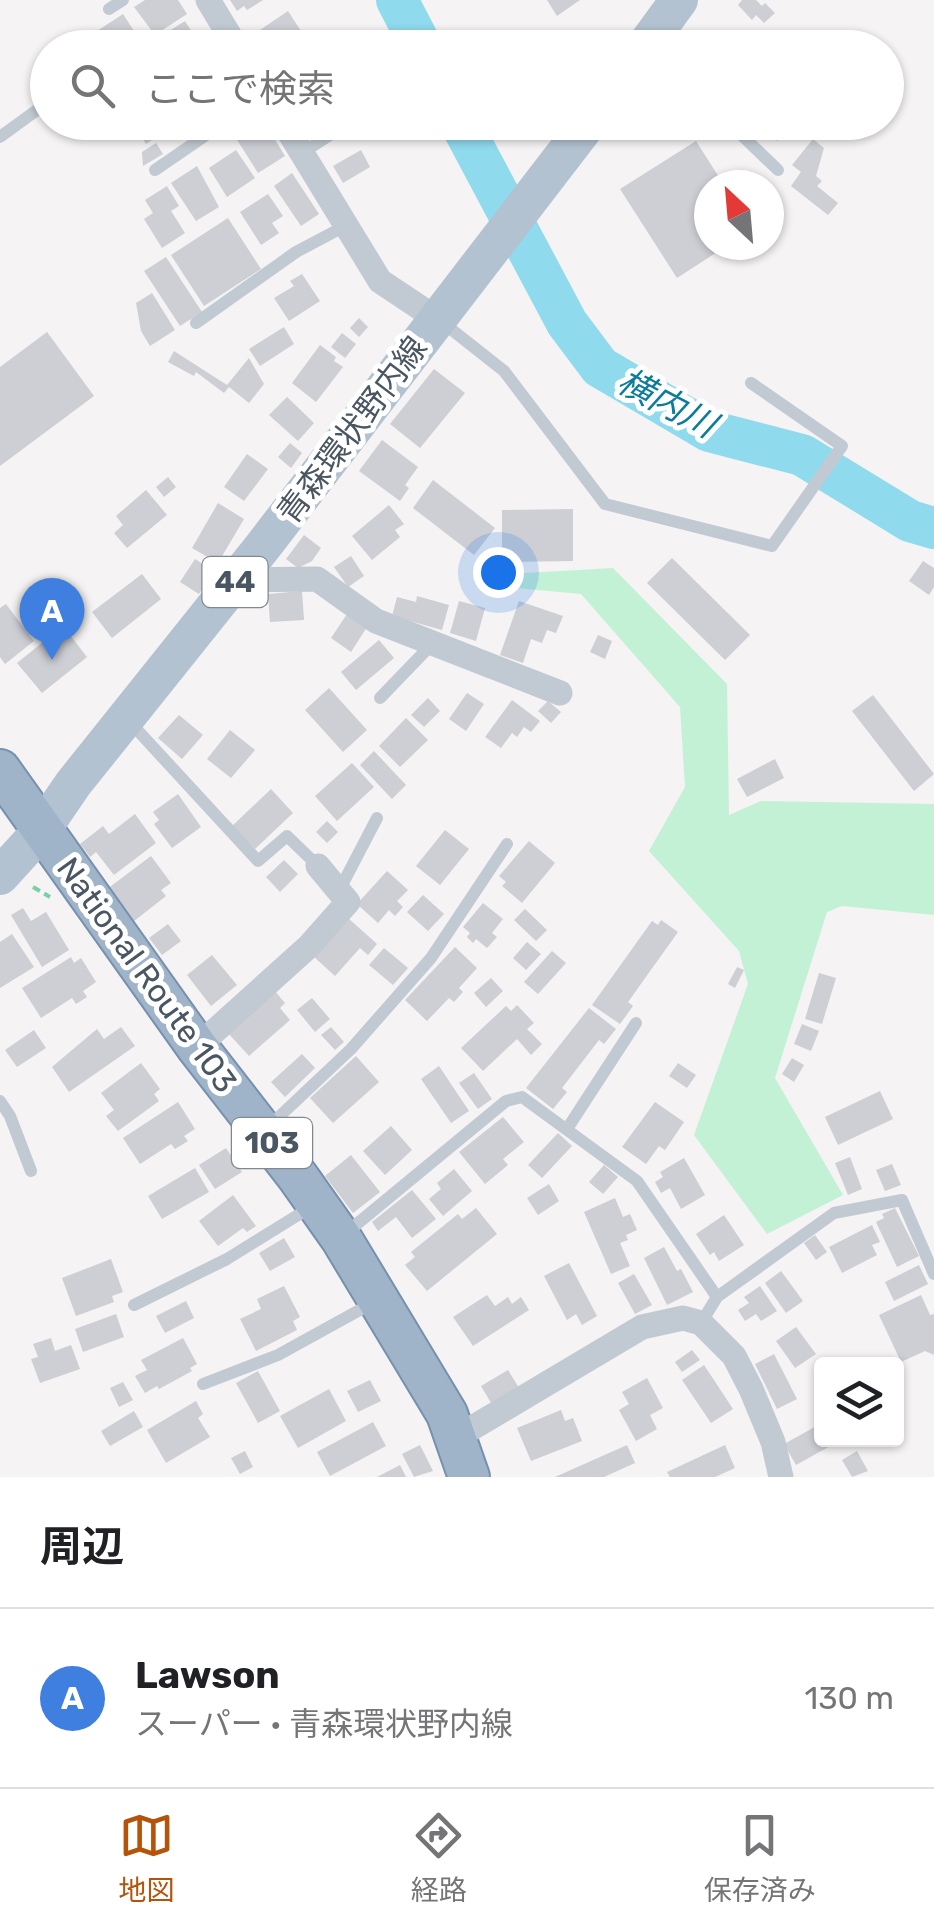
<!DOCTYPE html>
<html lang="ja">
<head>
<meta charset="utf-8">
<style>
	:root { --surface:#fff; --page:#f6f6f6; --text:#202124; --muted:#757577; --line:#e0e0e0; --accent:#b45309 }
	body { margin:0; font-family:Rubik,"Noto Sans JP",sans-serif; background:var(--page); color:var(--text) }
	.controls { position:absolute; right:30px; bottom:30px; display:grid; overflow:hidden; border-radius:10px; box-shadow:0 2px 8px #0004 }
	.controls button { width:90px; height:90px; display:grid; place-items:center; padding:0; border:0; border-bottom:2px solid var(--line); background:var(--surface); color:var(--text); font:50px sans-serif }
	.compass { position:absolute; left:694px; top:170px; width:90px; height:90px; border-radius:50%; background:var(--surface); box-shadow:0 2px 8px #0004; rotate:334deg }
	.you { position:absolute; left:498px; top:572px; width:35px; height:35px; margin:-25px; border:8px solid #fff; border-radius:50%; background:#1a73e8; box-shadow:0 0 0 15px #1a73e833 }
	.badge { display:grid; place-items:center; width:65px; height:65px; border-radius:50%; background:var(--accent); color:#fff; font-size:32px; font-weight:700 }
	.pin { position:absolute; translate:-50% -82px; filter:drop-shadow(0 2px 5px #0008) }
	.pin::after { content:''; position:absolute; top:52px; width:35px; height:30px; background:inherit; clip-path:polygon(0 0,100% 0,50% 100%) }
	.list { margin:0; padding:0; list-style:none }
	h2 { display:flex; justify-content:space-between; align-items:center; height:130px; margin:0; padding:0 40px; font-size:42px }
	h2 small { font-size:32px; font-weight:400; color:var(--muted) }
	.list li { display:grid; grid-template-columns:65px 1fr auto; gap:30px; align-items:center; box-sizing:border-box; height:180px; padding:0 40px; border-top:2px solid var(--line) }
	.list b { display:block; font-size:38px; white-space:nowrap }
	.list p { margin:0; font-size:32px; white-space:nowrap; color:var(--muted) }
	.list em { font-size:32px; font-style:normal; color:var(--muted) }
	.icon { flex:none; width:55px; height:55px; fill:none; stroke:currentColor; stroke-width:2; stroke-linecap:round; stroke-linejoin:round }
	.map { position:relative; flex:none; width:934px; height:1477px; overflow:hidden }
	.search { position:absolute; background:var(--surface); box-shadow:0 2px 8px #0004; left:30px; right:30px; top:30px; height:110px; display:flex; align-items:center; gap:25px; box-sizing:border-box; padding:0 35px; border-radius:55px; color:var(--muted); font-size:38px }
	.sheet { height:310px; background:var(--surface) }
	nav { display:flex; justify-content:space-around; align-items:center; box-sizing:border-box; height:140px; border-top:2px solid var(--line); background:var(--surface); font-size:28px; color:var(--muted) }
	nav a { display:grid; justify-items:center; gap:5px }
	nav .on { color:var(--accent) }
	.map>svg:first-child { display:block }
	.green { fill:#c3f1d5 }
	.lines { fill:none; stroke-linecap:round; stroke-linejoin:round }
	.river { stroke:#90daee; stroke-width:42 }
	.building { fill:#cdcfd5 }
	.trunk-casing { stroke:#7690ad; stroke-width:44 }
	.path { stroke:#7ad0a6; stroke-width:4; stroke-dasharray:8 5; stroke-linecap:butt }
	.service { stroke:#c1cad2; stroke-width:12 }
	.minor { stroke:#c1cad2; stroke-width:25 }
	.primary { stroke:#b3c2d1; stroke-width:38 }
	.trunk { stroke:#9fb4c9; stroke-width:40 }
	.labels { text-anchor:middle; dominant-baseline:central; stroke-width:10; stroke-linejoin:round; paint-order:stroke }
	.shield { fill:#fff; stroke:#808990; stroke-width:2.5 }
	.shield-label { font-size:30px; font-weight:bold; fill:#4a5661 }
	.street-label { font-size:32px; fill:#4a5661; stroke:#fff }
	.water-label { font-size:35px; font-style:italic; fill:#0c7c9b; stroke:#fff }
</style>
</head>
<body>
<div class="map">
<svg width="934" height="1477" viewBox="0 0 934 1477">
	<rect width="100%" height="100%" fill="#f5f3f3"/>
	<path class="green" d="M613,568l114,116 2,131 32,-14 173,3v111l-92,-9 -15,6 -52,166 68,117 -76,39 -73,-99 54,-151 -9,-33 -90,-100 36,-64 -5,-80 -99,-113 -77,-7 3,-13z"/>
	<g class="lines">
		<g class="river">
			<path d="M397,0l25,48"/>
			<path d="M460,122l107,201 33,44 109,64 93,24 108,66 24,7"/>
		</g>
	</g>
	<g class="building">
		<path d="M145,0h33l9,14 -32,21 -21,-28z"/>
		<path d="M230,0h33l-16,10 -3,-4 -7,5z"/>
		<path d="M547,0h33l-23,16z"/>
		<path d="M742,0h14l6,6 3,-3 10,10 -11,10 -8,-8 -4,5 -14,-15z"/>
		<path d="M288,11l24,37h-51l4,-3 -8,-13z"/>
		<path d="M123,14l22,34h-42l-9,-15z"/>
		<path d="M185,21l17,27h-43l-4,-8z"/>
		<path d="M138,122h41l-33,22 -7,-11z"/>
		<path d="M253,122h11l21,34 -27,17 -24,-38z"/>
		<path d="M761,122h39l-23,19z"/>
		<path d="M813,139l11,9 -8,28 6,5 -5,5 21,17 -10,12 -37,-29 10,-14 -9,-7z"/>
		<path d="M696,141l28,44h-15v60h19l-51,33 -57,-89z"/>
		<path d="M156,143l7,11 -20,12 -1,-14z"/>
		<path d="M236,150l19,28 -28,19 -18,-29z"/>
		<path d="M361,150l9,17 -27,16 -10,-17z"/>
		<path d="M197,166l22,41 -23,14 -25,-38z"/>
		<path d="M292,173l27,41 -18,12 -27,-40z"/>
		<path d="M167,186l12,20 -8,5 14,22 -23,15 -18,-29 9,-6 -8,-13z"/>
		<path d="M268,194l15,22 -11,7 7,10 -18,12 -21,-33z"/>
		<path d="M228,218l33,51 -57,37 -33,-51z"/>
		<path d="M166,257l36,55 -22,14 -36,-55z"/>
		<path d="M302,274l18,27 -31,20 -15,-23 20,-12 -4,-5z"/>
		<path d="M152,293l23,37 -25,16 -9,-15 -5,-28z"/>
		<path d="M359,318l9,9 -9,10 -9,-9z"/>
		<path d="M284,327l10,17 -34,22 -11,-17z"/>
		<path d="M47,332l47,64 -94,70v-99z"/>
		<path d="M342,333l14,11 -11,14 -14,-11z"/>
		<path d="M320,345l16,12 -2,4 9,6 -27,35 -24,-19z"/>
		<path d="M174,351l53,34 22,-27 15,26 -15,19 -20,-16 -5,6 -28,-21 -2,4 -26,-14z"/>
		<path d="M434,369l31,24 -45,55 -30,-24z"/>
		<path d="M287,397l27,26 -16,18 -29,-26z"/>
		<path d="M382,440l36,27 -13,18 4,3 -9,13 -41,-30z"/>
		<path d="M290,443l12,10 -11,15 -13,-11z"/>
		<path d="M247,454l21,15 -24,32 -20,-14z"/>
		<path d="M168,477l8,10 -12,10 -8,-10z"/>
		<path d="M433,480l62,48 -21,27 -61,-47z"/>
		<path d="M146,490l21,25 -40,33 -13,-15 9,-8 -7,-9z"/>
		<path d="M218,503l26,16 -26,44 -26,-15z"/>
		<path d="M389,505l15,19 -9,6 5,7 -28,23 -20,-24z"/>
		<path d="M573,509v52l-71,1v-52z"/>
		<path d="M304,535l17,13 -9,13 -14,7 -12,-9z"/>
		<path d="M351,556l13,20 -16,11 -14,-20z"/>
		<path d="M672,558l78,77 -25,25 -78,-77z"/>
		<path d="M195,559l19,12 -15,23 -19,-12z"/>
		<path d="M923,561l11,7v19l-5,8 -20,-14z"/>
		<path d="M142,574l19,25 -49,39 -20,-26z"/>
		<path d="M302,591l2,29 -34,2 -2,-28z"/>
		<path d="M417,596l32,9 -7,25 -50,-14 5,-19 19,5z"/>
		<path d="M459,601l26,7 -9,33 -26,-8z"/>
		<path d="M519,601l44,15 -7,17 -9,-3 -5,13 -11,-4 -8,24 -23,-8z"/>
		<path d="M6,604l28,37 -29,23 -5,-7v-49z"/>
		<path d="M347,614l20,13 -16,25 -20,-14z"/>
		<path d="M63,626l24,31 -45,36 -25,-30z"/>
		<path d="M598,635l14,6 -7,18 -15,-7z"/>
		<path d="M379,640l15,18 -38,32 -15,-18z"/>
		<path d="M329,688l38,42 -24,22 -38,-42z"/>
		<path d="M467,693l17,11 -18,27 -17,-12z"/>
		<path d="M873,695l61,79 -20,17 -62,-80z"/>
		<path d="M428,698l12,13 -16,16 -13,-12z"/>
		<path d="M512,700l28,21 -9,11 -7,-5 -7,10 -5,-4 -11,15 -16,-11z"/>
		<path d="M548,701l13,11 -10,11 -13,-12z"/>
		<path d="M179,715l24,20 -21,24 -24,-21z"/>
		<path d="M406,718l22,22 -28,27 -21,-21z"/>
		<path d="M230,730l25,20 -24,28 -24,-19z"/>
		<path d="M374,751l32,34 -14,14 -32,-34z"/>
		<path d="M775,759l9,19 -37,19 -10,-18z"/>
		<path d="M352,763l22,24 -37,34 -22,-25z"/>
		<path d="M271,789l22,24 -38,36 -23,-23z"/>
		<path d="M178,794l23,33 -29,21 -18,-24 5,-4 -6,-8z"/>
		<path d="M135,814l21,29 -42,32 -18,-23 -6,5 -10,-13 23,-18 6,8z"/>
		<path d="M327,821l11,11 -11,11 -11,-11z"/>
		<path d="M445,830l24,19 -29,36 -24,-19z"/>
		<path d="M529,841l26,22 -33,40 -20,-17 4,-4 -7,-6z"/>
		<path d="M151,856l20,27 -10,7 5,6 -37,29 -26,-33z"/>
		<path d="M284,860l14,14 -18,18 -14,-15z"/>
		<path d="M387,871l21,19 -11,11 6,6 -8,9 -6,-6 -11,13 -21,-19z"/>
		<path d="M423,895l21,19 -16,17 -21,-19z"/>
		<path d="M483,903l20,16 -11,14 5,4 -10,11 -11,-9 -3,4 -6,-6 3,-4 -7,-6z"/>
		<path d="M23,908l8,13 15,-9 23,38 -27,17 -31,-52z"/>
		<path d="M525,909l22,21 -11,11 -22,-21z"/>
		<path d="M348,918l29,26 -9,11 -8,-7 -25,28 -22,-20z"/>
		<path d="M661,920l17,12 -50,70 5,4 -13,18 -28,-19 60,-84 6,4z"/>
		<path d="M168,924l13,17 -19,14 -13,-17z"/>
		<path d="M12,934l22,33 -34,21v-46z"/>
		<path d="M527,942l14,12 -15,16 -13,-12z"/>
		<path d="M455,947l22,21 -18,20 4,4 -9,10 -5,-4 -22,23 -22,-21z"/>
		<path d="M384,948l24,20 -15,17 -24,-20z"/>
		<path d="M552,951l14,12 -28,31 -14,-12z"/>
		<path d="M212,955l25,30 -26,21 -24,-31z"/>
		<path d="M71,957l3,6 7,-5 15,24 -13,9 4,6 -11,7 -4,-6 -31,20 -19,-30z"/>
		<path d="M737,967l7,3 -9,18 -7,-4z"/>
		<path d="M819,973l17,5 -14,46 -17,-5z"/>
		<path d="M491,978l12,13 -17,16 -12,-14z"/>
		<path d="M274,990l11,13 -5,5 10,12 -41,36 -22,-24z"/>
		<path d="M312,998l18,21 -15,13 -18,-22z"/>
		<path d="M517,1005l17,18 -7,6 15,15 -11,11 -14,-16 -34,32 -22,-23 45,-42 5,5z"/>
		<path d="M589,1008l27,21 -12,15 -5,-4 -37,48 5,4 -14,17 -27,-21z"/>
		<path d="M802,1024l17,7 -8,20 -17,-7z"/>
		<path d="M121,1027l14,19 -66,46 -17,-25 45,-38 7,10z"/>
		<path d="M331,1027l13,15 -9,8 -14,-15z"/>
		<path d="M34,1030l12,18 -29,19 -12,-17z"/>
		<path d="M302,1054l13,14 -30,29 -14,-15z"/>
		<path d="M356,1056l23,26 -46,41 -23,-25z"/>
		<path d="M792,1058l12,7 -10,17 -12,-8z"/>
		<path d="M141,1063l19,26 -6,5 5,7 -41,30 -12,-15 8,-6 -13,-17z"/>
		<path d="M678,1063l18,12 -9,13 -18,-12z"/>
		<path d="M439,1066l30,45 -18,12 -30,-44z"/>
		<path d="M474,1073l18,26 -14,10 -19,-26z"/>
		<path d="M880,1091l13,28 -55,26 -13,-28z"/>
		<path d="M178,1102l17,27 -11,7 4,5 -13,8 -4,-5 -31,20 -17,-26z"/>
		<path d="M655,1102l29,20 -19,28 -6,-4 -13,18 -24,-17z"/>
		<path d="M503,1117l21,25 -21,17 5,6 -23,19 -26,-32z"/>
		<path d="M391,1126l21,24 -27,25 -22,-24z"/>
		<path d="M558,1133l14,13 -30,32 -14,-13z"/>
		<path d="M226,1148l16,24 -27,17 -16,-24z"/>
		<path d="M351,1155l29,37 -27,21 -28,-37z"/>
		<path d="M850,1157l12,32 -14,6 -13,-32z"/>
		<path d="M684,1158l21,37 -24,14 -11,-21 -9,5 -6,-11 8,-5 -3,-5z"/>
		<path d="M892,1164l9,21 -16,6 -9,-21z"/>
		<path d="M604,1165l14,12 -15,17 -14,-12z"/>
		<path d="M195,1168l14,24 -47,27 -14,-23z"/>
		<path d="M454,1169l18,22 -29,25 -14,-17 12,-10 -4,-6z"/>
		<path d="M549,1184l10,17 -21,14 -11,-17z"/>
		<path d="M412,1190l24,29 -24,19 -16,-21 -18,14 -6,-9z"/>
		<path d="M233,1195l23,31 -9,6 -4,-4 -25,18 -19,-25z"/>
		<path d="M615,1198l8,19 7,-3 7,16 -11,5 2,5 -8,3 10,23 -19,8 -27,-62z"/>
		<path d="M476,1208l21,26 -70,57 -22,-26 10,-8 -4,-5 47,-38 4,5z"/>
		<path d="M895,1208l24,48 -22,11 -21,-45 8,-4 -2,-4z"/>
		<path d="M724,1215l20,30 -25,16 -5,-9 -4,3 -14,-21z"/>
		<path d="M872,1225l8,17 -8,3 5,10 -35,18 -13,-26z"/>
		<path d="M815,1235l12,17 -11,8 -12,-17z"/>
		<path d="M284,1238l11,19 -25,14 -11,-18z"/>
		<path d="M664,1247l13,24 4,-2 12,23 -26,13 -23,-47z"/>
		<path d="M111,1259l12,33 -11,4 2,6 -38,14 -14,-38z"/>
		<path d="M569,1263l28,53 -15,9 -6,-11 -9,6 -23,-44z"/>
		<path d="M919,1265l9,19 -34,17 -9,-19z"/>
		<path d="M781,1271l22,30 -17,12 -21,-30z"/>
		<path d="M634,1274l18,31 -17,9 -17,-31z"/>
		<path d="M284,1286l16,31 -7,4 4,9 -41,21 -16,-32 21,-10 -4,-10z"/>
		<path d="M760,1286l17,25 -16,10 -5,-7 -11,7 -7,-11 11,-7 -5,-6z"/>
		<path d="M487,1295l8,11 13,-9 4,7 9,-7 8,13 -56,36 -20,-29z"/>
		<path d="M921,1295l9,20 4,-1v41l-9,-4 -24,11 -22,-47z"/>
		<path d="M186,1301l8,17 -29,15 -9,-17z"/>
		<path d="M116,1314l8,23 -41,15 -8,-23z"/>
		<path d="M796,1327l20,27 -21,14 -19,-27z"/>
		<path d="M51,1338l4,13 16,-6 9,24 -40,14 -9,-24 7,-2 -5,-13z"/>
		<path d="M183,1338l14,26 -7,4 2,3 -33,18 -2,-3 -12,7 -10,-17 12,-6 -6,-10z"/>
		<path d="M692,1350l8,10 -18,12 -7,-10z"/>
		<path d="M774,1354l23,45 -20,10 -22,-45z"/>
		<path d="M704,1365l29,44 -22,14 -29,-43z"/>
		<path d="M508,1370l11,18 -28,15 -10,-17z"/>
		<path d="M258,1371l22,40 -22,12 -22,-40z"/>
		<path d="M647,1378l16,30 -13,7 7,14 -21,12 -17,-31 10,-6 -7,-12z"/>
		<path d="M370,1380l11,21 -23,11 -11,-21z"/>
		<path d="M123,1382l10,18 -14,7 -9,-19z"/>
		<path d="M329,1389l17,32 -48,27 -18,-32z"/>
		<path d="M196,1401l7,13 -5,4 12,19 -44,26 -19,-33z"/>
		<path d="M561,1410l4,11 8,-3 9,23 -51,20 -14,-33z"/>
		<path d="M134,1411l9,16 -33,19 -9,-15z"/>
		<path d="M373,1422l13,24 -56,30 -13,-24z"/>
		<path d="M822,1423v17h19l-45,25 -12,-21z"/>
		<path d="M420,1445l13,26 -19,6 -12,-23z"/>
		<path d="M627,1445l8,18 -31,14h-49z"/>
		<path d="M725,1445l10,23 -20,9h-45l-3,-5z"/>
		<path d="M245,1451l8,16 -13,7 -9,-16z"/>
		<path d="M857,1451l11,20 -16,6 -10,-17z"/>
		<path d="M400,1465l6,12h-29z"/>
	</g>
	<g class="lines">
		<g class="trunk-casing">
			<path id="trunk" d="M0,770l197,277 101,130 43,61 106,176 22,63"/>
		</g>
		<path class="path" d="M33,887l17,10"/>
		<g class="service">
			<path d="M109,9l14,-9"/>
			<path d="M728,122l50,48"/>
			<path d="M0,137l48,-35"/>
			<path d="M302,153l48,-31"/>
			<path d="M155,170l70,-48"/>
			<path d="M442,322l62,49 101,133 167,42 70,-100 -91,-63"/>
			<path d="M196,323l100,-71 51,-27"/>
			<path d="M380,698l53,-55"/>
			<path d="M128,720l130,141 29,-25 31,30"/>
			<path d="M340,889l37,-71"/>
			<path d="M0,1101l10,15 21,55"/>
			<path d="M567,1129l69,-106"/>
			<path d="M265,1130l86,-81 80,-91 76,-114"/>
			<path d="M346,1233l160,-132 16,-4 115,84 80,116"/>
			<path d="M134,1305l93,-46 84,-52"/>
			<path d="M701,1323l16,-26 117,-84 68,-13 32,74"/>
			<path d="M203,1384l75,-29 98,-54"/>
		</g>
		<g class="minor">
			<path d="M208,0l29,48"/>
			<path d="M283,122l97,159 57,38"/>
			<path d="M236,580l81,-1 59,42 184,72"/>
			<path d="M197,1047l112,-101 39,-44 -30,-36"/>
			<path d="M457,1437l185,-110 41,-9 18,5 33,33 17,33 22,53 8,35"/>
		</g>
		<g class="primary">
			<path d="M644,48l35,-48"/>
			<path d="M0,876l41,-45 32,-47 191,-239 325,-423"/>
		</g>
		<use href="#trunk" class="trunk"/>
	</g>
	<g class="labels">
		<g class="shield">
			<rect x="202.5" y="557" width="65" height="50" rx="8"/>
			<rect x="232" y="1118" width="80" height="50" rx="8"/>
		</g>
		<g class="shield-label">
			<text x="235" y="582">44</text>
			<text x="272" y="1143">103</text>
		</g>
		<g class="street-label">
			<text transform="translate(352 430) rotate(-53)">青森環状野内線</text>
			<text transform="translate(147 975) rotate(54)">National Route 103</text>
		</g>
		<g class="water-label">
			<text transform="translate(667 403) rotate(28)">横内川</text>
		</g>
	</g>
</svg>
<div class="controls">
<button><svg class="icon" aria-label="layers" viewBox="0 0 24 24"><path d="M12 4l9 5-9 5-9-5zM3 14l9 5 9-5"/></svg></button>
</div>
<svg class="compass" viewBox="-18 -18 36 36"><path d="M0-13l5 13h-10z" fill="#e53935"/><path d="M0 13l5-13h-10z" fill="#757577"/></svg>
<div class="you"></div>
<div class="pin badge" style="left:52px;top:660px;background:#3f7fe0">A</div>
<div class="search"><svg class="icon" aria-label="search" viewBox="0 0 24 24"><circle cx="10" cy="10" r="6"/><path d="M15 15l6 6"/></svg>ここで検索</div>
</div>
<section class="sheet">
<h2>周辺<small></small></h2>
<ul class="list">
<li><span class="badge" style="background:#3f7fe0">A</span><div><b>Lawson</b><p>スーパー · 青森環状野内線</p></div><em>130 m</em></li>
</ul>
</section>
<nav>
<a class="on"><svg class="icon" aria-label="map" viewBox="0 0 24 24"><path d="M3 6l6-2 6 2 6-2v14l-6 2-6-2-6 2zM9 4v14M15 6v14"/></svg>地図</a>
<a><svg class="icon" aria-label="directions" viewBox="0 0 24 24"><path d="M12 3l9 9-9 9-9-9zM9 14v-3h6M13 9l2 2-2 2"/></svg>経路</a>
<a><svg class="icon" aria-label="saved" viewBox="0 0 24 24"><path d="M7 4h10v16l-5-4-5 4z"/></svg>保存済み</a>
</nav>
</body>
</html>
